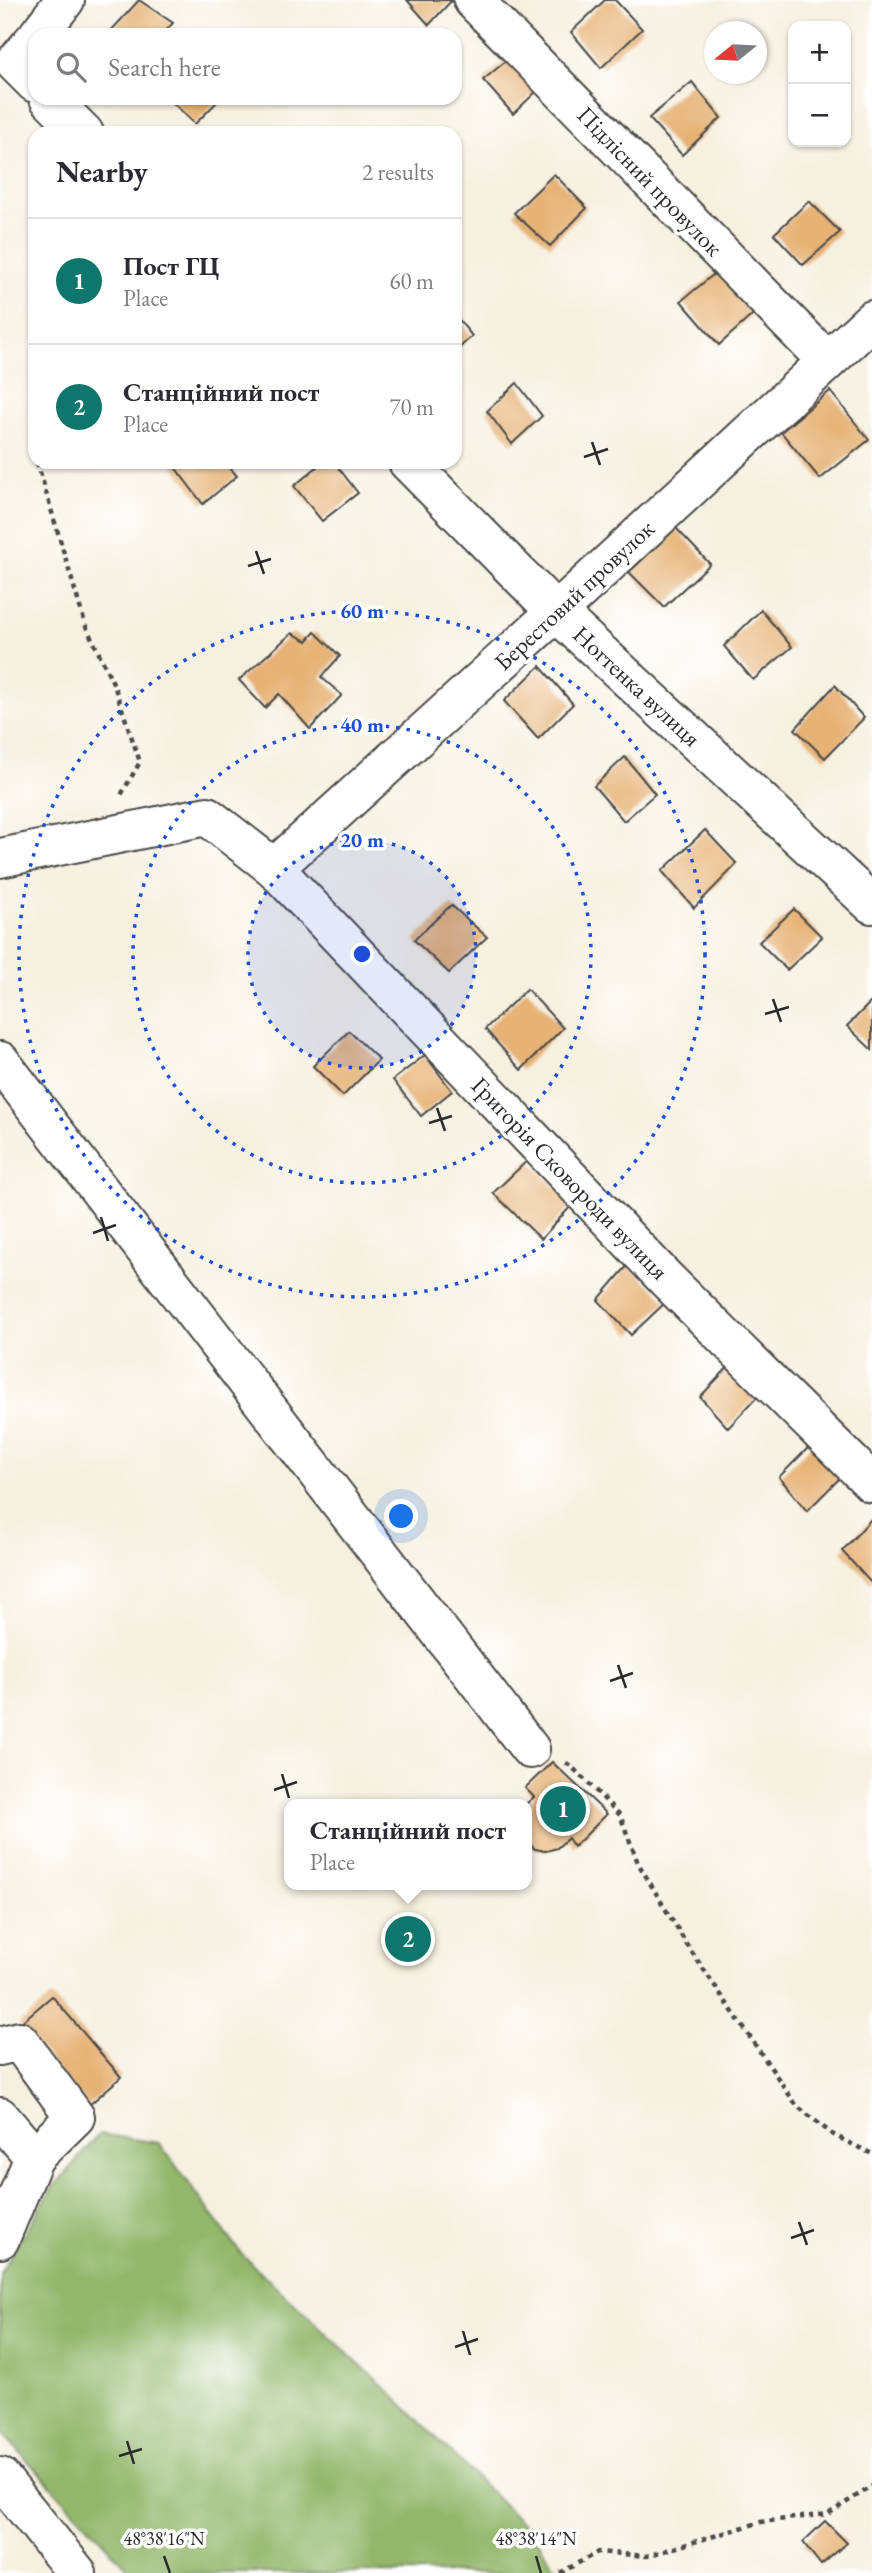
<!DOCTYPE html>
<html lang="en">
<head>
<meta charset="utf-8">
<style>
	:root { --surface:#fff; --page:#f7f7f7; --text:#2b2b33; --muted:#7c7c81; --line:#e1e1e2; --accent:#0f766e }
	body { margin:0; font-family:"EB Garamond",serif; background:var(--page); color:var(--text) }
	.controls { position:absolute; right:21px; top:21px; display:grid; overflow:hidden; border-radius:14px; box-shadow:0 2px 5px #0004 }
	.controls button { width:63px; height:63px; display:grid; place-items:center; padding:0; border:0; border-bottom:2px solid var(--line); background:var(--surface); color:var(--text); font:35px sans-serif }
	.compass { position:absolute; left:704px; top:21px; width:63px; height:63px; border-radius:50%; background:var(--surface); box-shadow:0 2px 5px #0004; rotate:252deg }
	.you { position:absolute; left:402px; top:1517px; width:24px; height:24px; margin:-18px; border:5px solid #fff; border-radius:50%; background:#1a73e8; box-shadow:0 0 0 10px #1a73e833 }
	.badge { display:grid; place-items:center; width:46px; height:46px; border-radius:50%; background:var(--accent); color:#fff; font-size:23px; font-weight:700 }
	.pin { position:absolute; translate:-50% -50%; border:4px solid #fff; box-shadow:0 2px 7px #0006 }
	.popup { position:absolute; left:284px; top:1799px; width:248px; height:91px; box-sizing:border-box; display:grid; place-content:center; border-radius:14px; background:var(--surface); filter:drop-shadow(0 2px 5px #0005); font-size:23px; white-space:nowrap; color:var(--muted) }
	.popup b { font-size:26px; color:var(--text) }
	.popup::after { content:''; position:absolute; left:50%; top:100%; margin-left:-14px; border:14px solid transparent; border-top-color:var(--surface) }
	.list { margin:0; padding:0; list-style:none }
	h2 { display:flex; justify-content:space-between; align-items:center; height:91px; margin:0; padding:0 28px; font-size:30px }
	h2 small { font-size:23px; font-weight:400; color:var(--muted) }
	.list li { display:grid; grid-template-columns:46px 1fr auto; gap:21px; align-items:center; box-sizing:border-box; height:126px; padding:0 28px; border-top:2px solid var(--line) }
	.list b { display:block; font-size:26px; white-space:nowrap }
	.list p { margin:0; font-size:23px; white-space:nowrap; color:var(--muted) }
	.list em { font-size:23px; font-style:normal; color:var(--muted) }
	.icon { flex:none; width:38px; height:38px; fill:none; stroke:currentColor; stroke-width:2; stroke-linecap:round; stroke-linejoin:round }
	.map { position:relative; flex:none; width:872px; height:2573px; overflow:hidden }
	.search { position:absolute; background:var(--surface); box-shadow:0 2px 5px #0004; left:28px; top:28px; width:434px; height:77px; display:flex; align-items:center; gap:18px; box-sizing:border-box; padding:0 24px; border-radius:21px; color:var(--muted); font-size:26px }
	.panel { position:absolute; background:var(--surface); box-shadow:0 2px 5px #0004; left:28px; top:126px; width:434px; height:343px; border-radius:21px }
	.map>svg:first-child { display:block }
	.forest { fill:#92b66b; stroke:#5e704b; stroke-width:2 }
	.building { fill:#e6b276 }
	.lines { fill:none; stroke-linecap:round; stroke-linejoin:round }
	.minor-casing { stroke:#494946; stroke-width:42 }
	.path { stroke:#494946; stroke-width:4.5; stroke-dasharray:5 5; stroke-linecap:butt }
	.minor { stroke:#fff; stroke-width:38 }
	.ticks { fill:none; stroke:#2b2b2b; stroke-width:2.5 }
	.ring { fill:none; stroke:#1d4ed8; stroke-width:3.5; stroke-dasharray:3.5 7 }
	.labels { text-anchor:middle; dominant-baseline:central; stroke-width:7; stroke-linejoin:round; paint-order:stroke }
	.street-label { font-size:24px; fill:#2b2b2b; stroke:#fff }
	.ticks-label { font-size:18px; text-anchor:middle; fill:#2b2b2b; stroke:#fff; stroke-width:7; stroke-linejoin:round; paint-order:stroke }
	.centre { fill:#1d4ed8; stroke:#fff; stroke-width:3.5 }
	.ring-label { font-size:21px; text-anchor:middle; font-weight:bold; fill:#1d4ed8; stroke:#fff; stroke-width:7; stroke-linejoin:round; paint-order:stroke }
</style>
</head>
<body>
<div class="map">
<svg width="872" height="2573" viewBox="0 0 872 2573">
	<rect width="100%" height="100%" fill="#fff"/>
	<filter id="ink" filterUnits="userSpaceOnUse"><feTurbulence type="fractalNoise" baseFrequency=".0143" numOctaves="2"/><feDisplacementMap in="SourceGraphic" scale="14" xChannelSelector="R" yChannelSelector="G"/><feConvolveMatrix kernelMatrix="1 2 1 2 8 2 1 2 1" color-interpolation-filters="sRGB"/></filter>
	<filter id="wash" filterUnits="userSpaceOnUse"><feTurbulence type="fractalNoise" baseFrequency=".00686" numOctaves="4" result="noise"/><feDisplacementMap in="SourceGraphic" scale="28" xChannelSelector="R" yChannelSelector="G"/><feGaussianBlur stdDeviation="1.57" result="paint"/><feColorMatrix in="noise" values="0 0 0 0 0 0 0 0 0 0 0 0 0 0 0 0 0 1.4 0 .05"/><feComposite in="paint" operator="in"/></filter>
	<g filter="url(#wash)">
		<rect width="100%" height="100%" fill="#f6f0e0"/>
		<path class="forest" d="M99,2134l60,9 84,113 150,139 139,138 28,40h-428l-132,-142v-158l51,-83z"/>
		<g id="blocks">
			<g class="building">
				<path d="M139,0l34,23 -11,12h-51l-2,-2z"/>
				<path d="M407,0h45l-23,25z"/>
				<path d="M605,0h10l27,29 -41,39 -30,-36z"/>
				<path d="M513,55l30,30 -30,29 -30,-34z"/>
				<path d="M692,82l29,36 -39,37 -33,-37z"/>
				<path d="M168,98h53l-26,26z"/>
				<path d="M554,174l33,34 -37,38 -36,-33z"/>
				<path d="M809,201l31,31 -37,33 -29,-31z"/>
				<path d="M720,269l40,39 -41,37 -38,-44z"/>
				<path d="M455,315l17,21 -17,16z"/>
				<path d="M517,383l25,33 -30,28 -25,-33z"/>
				<path d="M830,391l39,49 -49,39 -39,-47z"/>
				<path d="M171,462h54l12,14 -34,28z"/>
				<path d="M323,462h11l24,31 -36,28 -28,-35z"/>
				<path d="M676,528l34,36 -46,43 -35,-35z"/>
				<path d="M761,610l31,37 -39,33 -29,-34z"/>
				<path d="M315,632l25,24 -19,21 21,18 -32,34 -31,-35 -14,14 -26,-28 53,-47 15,8z"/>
				<path d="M540,666l33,38 -35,35 -34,-38z"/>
				<path d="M835,685l29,33 -39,40 -30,-29z"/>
				<path d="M625,757l30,37 -31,27 -30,-35z"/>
				<path d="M705,830l32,34 -43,44 -32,-37z"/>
				<path d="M451,905l36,32 -38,36 -35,-33z"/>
				<path d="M794,909l28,28 -35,33 -28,-28z"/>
				<path d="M527,989l36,39 -42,42 -36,-41z"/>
				<path d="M872,1001v49l-25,-24z"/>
				<path d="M349,1031l30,29 -36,36 -30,-30z"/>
				<path d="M425,1055l27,36 -31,25 -28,-36z"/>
				<path d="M529,1159l43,46 -31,34 -48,-46z"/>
				<path d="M628,1265l39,36 -36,34 -33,-35z"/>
				<path d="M732,1363l28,31 -32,34 -28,-31z"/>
				<path d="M813,1443l31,31 -37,37 -28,-34z"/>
				<path d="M872,1518v66l-30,-33z"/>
				<path d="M552,1762l55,52 -33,33 -6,-9 -11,10 -11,3 -11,-2 -8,-7v-39l7,-6 -9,-9z"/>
				<path d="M404,1918l25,23 -18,21 -24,-26z"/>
				<path d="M52,1996l69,81 -33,29 -69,-82z"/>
				<path d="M825,2521l22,22 -26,22 -18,-23z"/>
			</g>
		</g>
	</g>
	<g filter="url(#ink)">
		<use href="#blocks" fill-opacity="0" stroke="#494946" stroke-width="2"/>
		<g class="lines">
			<g class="minor-casing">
				<g id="minor">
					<path d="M473,0l354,361"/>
					<path d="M38,35l27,-35"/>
					<path d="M35,39l-20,24 20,20"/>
					<path d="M49,98l35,35"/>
					<path d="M408,462l148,150 316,292"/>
					<path d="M0,858l207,-42 67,52 392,411 206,204"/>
					<path d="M274,868l282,-256 316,-292"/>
					<path d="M0,1061l530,688"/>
					<path d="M0,2046l19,-5 56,76 -41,40"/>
					<path d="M0,2117l34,40 -34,82"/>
					<path d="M0,2477l77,96"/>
				</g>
			</g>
			<g class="path">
				<path d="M37,462l48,162 29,61 26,77 -19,33"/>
				<path d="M566,1763l5,3 49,49 18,48 49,82 110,161 35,28 40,20"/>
				<path d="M560,2573l38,-21 49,4 114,-34 67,-8 44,-28"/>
			</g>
			<use href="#minor" class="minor"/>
		</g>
	</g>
	<path class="ticks" d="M592,442l8,23M584,457l24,-8M256,551l8,23M248,566l23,-7M773,999l8,23M765,1014l24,-7M437,1108l8,23M429,1123l23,-7M101,1217l7,24M93,1233l23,-8M618,1665l8,23M610,1681l23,-8M282,1774l7,24M274,1790l23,-8M799,2222l8,23M791,2238l23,-8M463,2331l7,24M455,2347l23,-8M127,2441l7,23M119,2456l23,-7M164,2556l6,17M536,2556l5,17"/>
	<circle cx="362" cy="954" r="114" fill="#1d4ed8" fill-opacity=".12"/>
	<g class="ring">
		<circle cx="362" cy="954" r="114"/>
		<circle cx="362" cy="954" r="229"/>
		<circle cx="362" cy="954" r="343"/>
	</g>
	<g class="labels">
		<g class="street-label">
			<text transform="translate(650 181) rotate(46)">Підлісний провулок</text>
			<text transform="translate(574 595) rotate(-43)">Берестовий провулок</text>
			<text transform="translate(637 686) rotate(43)">Ногтенка вулиця</text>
			<text transform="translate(570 1178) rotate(46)">Григорія Сковороди вулиця</text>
		</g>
	</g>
	<g class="ticks-label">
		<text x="164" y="2545">48°38'16"N</text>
		<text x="536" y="2545">48°38'14"N</text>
	</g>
	<circle cx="362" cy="954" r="10" class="centre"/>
	<g class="ring-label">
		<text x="362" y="618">60 m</text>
		<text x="362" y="732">40 m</text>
		<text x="362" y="847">20 m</text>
	</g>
</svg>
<div class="controls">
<button>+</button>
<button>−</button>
</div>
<svg class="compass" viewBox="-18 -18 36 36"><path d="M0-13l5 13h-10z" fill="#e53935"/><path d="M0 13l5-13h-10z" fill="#7c7c81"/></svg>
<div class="you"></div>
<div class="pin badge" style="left:563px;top:1809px">1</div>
<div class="pin badge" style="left:408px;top:1939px">2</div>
<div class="popup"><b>Станційний пост</b>Place</div>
<div class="search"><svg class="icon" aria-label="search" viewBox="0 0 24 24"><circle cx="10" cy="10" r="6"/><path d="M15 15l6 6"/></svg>Search here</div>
<section class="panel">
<h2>Nearby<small>2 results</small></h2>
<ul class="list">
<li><span class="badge">1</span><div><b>Пост ГЦ</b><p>Place</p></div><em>60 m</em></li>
<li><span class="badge">2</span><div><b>Станційний пост</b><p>Place</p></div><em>70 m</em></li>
</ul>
</section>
</div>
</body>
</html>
